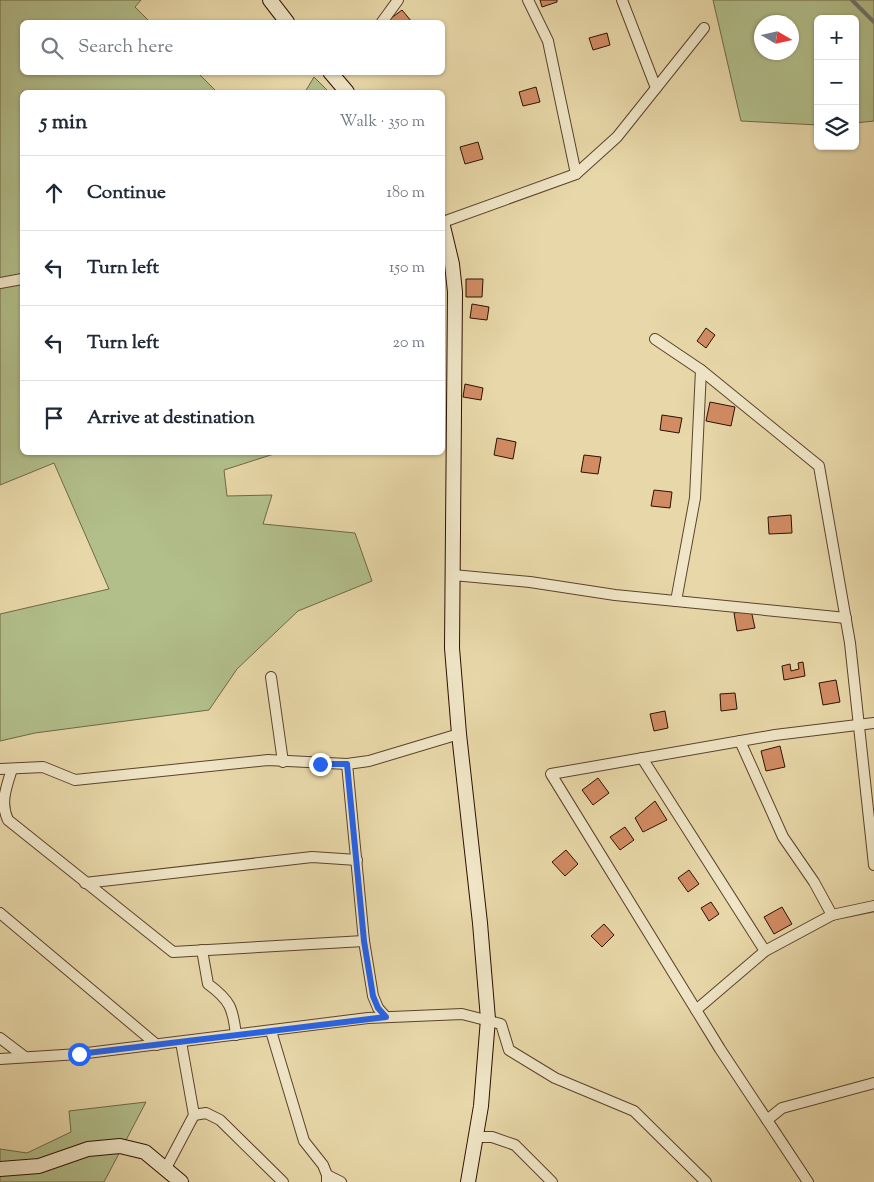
<!DOCTYPE html>
<html lang="en">
<head>
<meta charset="utf-8">
<style>
	:root { --surface:#fff; --page:#f6f6f7; --text:#1f2937; --muted:#747a83; --line:#e0e1e3 }
	body { margin:0; font-family:"Sorts Mill Goudy",serif; background:var(--page); color:var(--text) }
	.controls { position:absolute; right:15px; top:15px; display:grid; overflow:hidden; border-radius:8px; box-shadow:0 1px 4px #0004 }
	.controls button { width:45px; height:45px; display:grid; place-items:center; padding:0; border:0; border-bottom:1px solid var(--line); background:var(--surface); color:var(--text); font:25px sans-serif }
	.compass { position:absolute; left:754px; top:15px; width:45px; height:45px; border-radius:50%; background:var(--surface); box-shadow:0 1px 4px #0004; rotate:99deg }
	.stop { position:absolute; width:15px; height:15px; margin:-11px; border:4px solid #2563eb; border-radius:50%; background:#fff }
	.stop.end { background:#2563eb; border-color:#fff; box-shadow:0 1px 5px #0008 }
	.list { margin:0; padding:0; list-style:none }
	h2 { display:flex; justify-content:space-between; align-items:center; height:65px; margin:0; padding:0 20px; font-size:21px }
	h2 small { font-size:16px; font-weight:400; color:var(--muted) }
	.list li { display:grid; grid-template-columns:32px 1fr auto; gap:15px; align-items:center; box-sizing:border-box; height:75px; padding:0 20px; border-top:1px solid var(--line) }
	.list b { display:block; font-size:19px; white-space:nowrap }
	.list em { font-size:16px; font-style:normal; color:var(--muted) }
	.icon { flex:none; width:28px; height:28px; fill:none; stroke:currentColor; stroke-width:2; stroke-linecap:round; stroke-linejoin:round }
	.map { position:relative; flex:none; width:874px; height:1182px; overflow:hidden }
	.search { position:absolute; background:var(--surface); box-shadow:0 1px 4px #0004; left:20px; top:20px; width:425px; height:55px; display:flex; align-items:center; gap:12px; box-sizing:border-box; padding:0 18px; border-radius:8px; color:var(--muted); font-size:19px }
	.panel { position:absolute; background:var(--surface); box-shadow:0 1px 4px #0004; left:20px; top:90px; width:425px; height:365px; border-radius:8px }
	.map>svg:first-child { display:block }
	.green { fill:#b2bf8b; stroke:#6f6846; fill-rule:evenodd }
	.lines { fill:none; stroke-linecap:round; stroke-linejoin:round }
	.stream { stroke:#70746d; stroke-width:4 }
	.building { fill:#d28c64; stroke:#2c1000 }
	.street-casing { stroke:#5b422a; stroke-width:12 }
	.secondary-casing { stroke:#2c1000; stroke-width:16 }
	.street { stroke:#f0e6c7; stroke-width:10 }
	.secondary { stroke:#f0e6c7; stroke-width:14 }
	.route { stroke:#2563eb; stroke-width:6 }
</style>
</head>
<body>
<div class="map">
<svg width="874" height="1182" viewBox="0 0 874 1182">
	<rect width="100%" height="100%" fill="#e8d8a9"/>
	<filter id="stains"><feTurbulence type="fractalNoise" baseFrequency=".004" numOctaves="4"/><feColorMatrix values="0 0 0 0 .2 0 0 0 0 .09 0 0 0 0 .02 0 0 0 .5 -.17"/></filter>
	<radialGradient id="worn" r=".72"><stop offset=".6" stop-color="#630" stop-opacity="0"/><stop offset="1" stop-color="#630" stop-opacity=".3"/></radialGradient>
	<g class="green">
		<path d="M0,0h141l-6,7 15,15h-128v50l176,1 19,19h-195v360l255,1 -53,17 3,26 45,-1 -9,29 92,9 17,48 -74,30 -61,58 -28,41 -174,23 -35,8v-127l109,-25 -55,-126 -54,22z"/>
		<path d="M713,0h161v121l-19,2v-104h-37v106l-77,-4zM792,22v30h-30v-30z"/>
		<path d="M314,77l15,15h-24z"/>
		<path d="M146,1102l-42,80h-104v-33l27,4 44,-21 -2,-21z"/>
	</g>
	<g class="lines">
		<path class="stream" d="M852,0l22,22"/>
	</g>
	<g class="building">
		<path d="M540,0h17v2l-15,5z"/>
		<path d="M402,10l10,12h-19l-3,-3z"/>
		<path d="M607,33l3,12 -17,5 -4,-12z"/>
		<path d="M536,87l4,15 -17,4 -4,-14z"/>
		<path d="M478,142l5,17 -18,5 -5,-17z"/>
		<path d="M466,279h17l-1,18h-16z"/>
		<path d="M472,304l17,3 -2,13 -17,-2z"/>
		<path d="M706,328l9,7 -9,13 -9,-7z"/>
		<path d="M465,384l18,4 -2,12 -18,-3z"/>
		<path d="M710,402l25,5 -4,19 -25,-5z"/>
		<path d="M662,415l20,3 -3,15 -19,-3z"/>
		<path d="M497,438l19,4 -3,17 -19,-4z"/>
		<path d="M584,455l17,2 -3,17 -17,-2z"/>
		<path d="M654,490l18,2 -2,16 -19,-2z"/>
		<path d="M791,515l1,18 -23,1 -1,-17z"/>
		<path d="M751,610l4,18 -18,3 -3,-18z"/>
		<path d="M803,662l2,14 -21,4 -2,-14 8,-2 1,7 8,-2 -1,-6z"/>
		<path d="M836,680l4,22 -17,3 -4,-22z"/>
		<path d="M735,693l2,16 -16,2 -1,-17z"/>
		<path d="M665,711l3,17 -14,3 -4,-17z"/>
		<path d="M780,746l5,21 -19,4 -5,-20z"/>
		<path d="M598,778l11,15 -16,12 -11,-15z"/>
		<path d="M655,801l12,19 -24,12 -8,-14z"/>
		<path d="M625,827l9,13 -14,10 -10,-13z"/>
		<path d="M566,850l12,14 -13,12 -13,-14z"/>
		<path d="M689,870l10,14 -11,8 -10,-14z"/>
		<path d="M711,902l8,12 -10,7 -8,-13z"/>
		<path d="M782,907l10,17 -18,10 -10,-17z"/>
		<path d="M604,924l10,11 -12,12 -11,-11z"/>
	</g>
	<g class="lines">
		<g class="street-casing">
			<g id="street">
				<path d="M528,0l20,41 28,133"/>
				<path d="M622,0l34,88"/>
				<path d="M382,22l16,-22"/>
				<path d="M443,222l133,-48 41,-37 87,-109"/>
				<path d="M0,283l22,-4"/>
				<path d="M655,339l46,31 118,96 31,177 24,222"/>
				<path d="M453,575l77,7 85,13 231,23"/>
				<path d="M676,601l19,-103 6,-128"/>
				<path d="M271,677l12,85"/>
				<path d="M740,741l43,96 31,45 18,33"/>
				<path d="M642,758l123,193"/>
				<path d="M347,764l17,177 9,55 5,12 8,9"/>
				<path d="M0,769l43,-2 32,13 193,-20 79,4 22,-3 90,-27"/>
				<path d="M12,769c-6,19 -12,34 -4,51l165,132 191,-11"/>
				<path d="M85,883l227,-26 45,3"/>
				<path d="M0,913l157,132"/>
				<path d="M202,950l6,34c22,16 25,24 28,51"/>
				<path d="M696,1010l69,-59 67,-36 42,-9"/>
				<path d="M271,1031l33,110 19,24 4,10v7"/>
				<path d="M0,1038l25,19"/>
				<path d="M0,1059l79,-5 289,-36 94,-4 39,10 8,26 46,28 79,33 72,71"/>
				<path d="M194,1115l12,-2 14,7 63,62"/>
				<path d="M767,1120l15,-12 92,-25"/>
				<path d="M478,1137h14l23,8 37,37"/>
				<path d="M166,1168l28,-53 -13,-73"/>
				<path d="M327,1175l14,7"/>
				<path d="M808,1182l-88,-133 -169,-275 224,-39 99,-12"/>
			</g>
		</g>
		<g class="secondary-casing">
			<g id="secondary">
				<path d="M270,0l17,22"/>
				<path d="M330,72l17,20"/>
				<path d="M442,222l10,42 3,28 -3,356 7,86 21,189 8,96 -7,87 -13,76"/>
				<path d="M0,1169l39,-3 49,-17 32,-3 25,6 36,30"/>
			</g>
		</g>
		<use href="#street" class="street"/>
		<use href="#secondary" class="secondary"/>
	</g>
	<g class="lines">
		<path class="route" d="M79,1054l307,-37 -8,-9 -5,-12 -9,-55 -17,-177h-27"/>
	</g>
	<rect width="100%" height="100%" filter="url(#stains)"/>
	<rect width="100%" height="100%" fill="url(#worn)"/>
</svg>
<div class="controls">
<button>+</button>
<button>−</button>
<button><svg class="icon" aria-label="layers" viewBox="0 0 24 24"><path d="M12 4l9 5-9 5-9-5zM3 14l9 5 9-5"/></svg></button>
</div>
<svg class="compass" viewBox="-18 -18 36 36"><path d="M0-13l5 13h-10z" fill="#e53935"/><path d="M0 13l5-13h-10z" fill="#747a83"/></svg>
<div class="stop" style="left:79px;top:1054px"></div>
<div class="stop end" style="left:320px;top:764px"></div>
<div class="search"><svg class="icon" aria-label="search" viewBox="0 0 24 24"><circle cx="10" cy="10" r="6"/><path d="M15 15l6 6"/></svg>Search here</div>
<section class="panel">
<h2>5 min<small>Walk · 350 m</small></h2>
<ul class="list">
<li><svg class="icon" aria-label="ahead" viewBox="0 0 24 24"><path d="M12 20V5M6 11l6-6 6 6"/></svg><div><b>Continue</b></div><em>180 m</em></li>
<li><svg class="icon" aria-label="left" viewBox="0 0 24 24"><path d="M17 20v-9H6M10 6l-5 5 5 5"/></svg><div><b>Turn left</b></div><em>150 m</em></li>
<li><svg class="icon" aria-label="left" viewBox="0 0 24 24"><path d="M17 20v-9H6M10 6l-5 5 5 5"/></svg><div><b>Turn left</b></div><em>20 m</em></li>
<li><svg class="icon" aria-label="arrive" viewBox="0 0 24 24"><path d="M6 21V4h12l-3 4 3 4H6"/></svg><div><b>Arrive at destination</b></div></li>
</ul>
</section>
</div>
</body>
</html>
